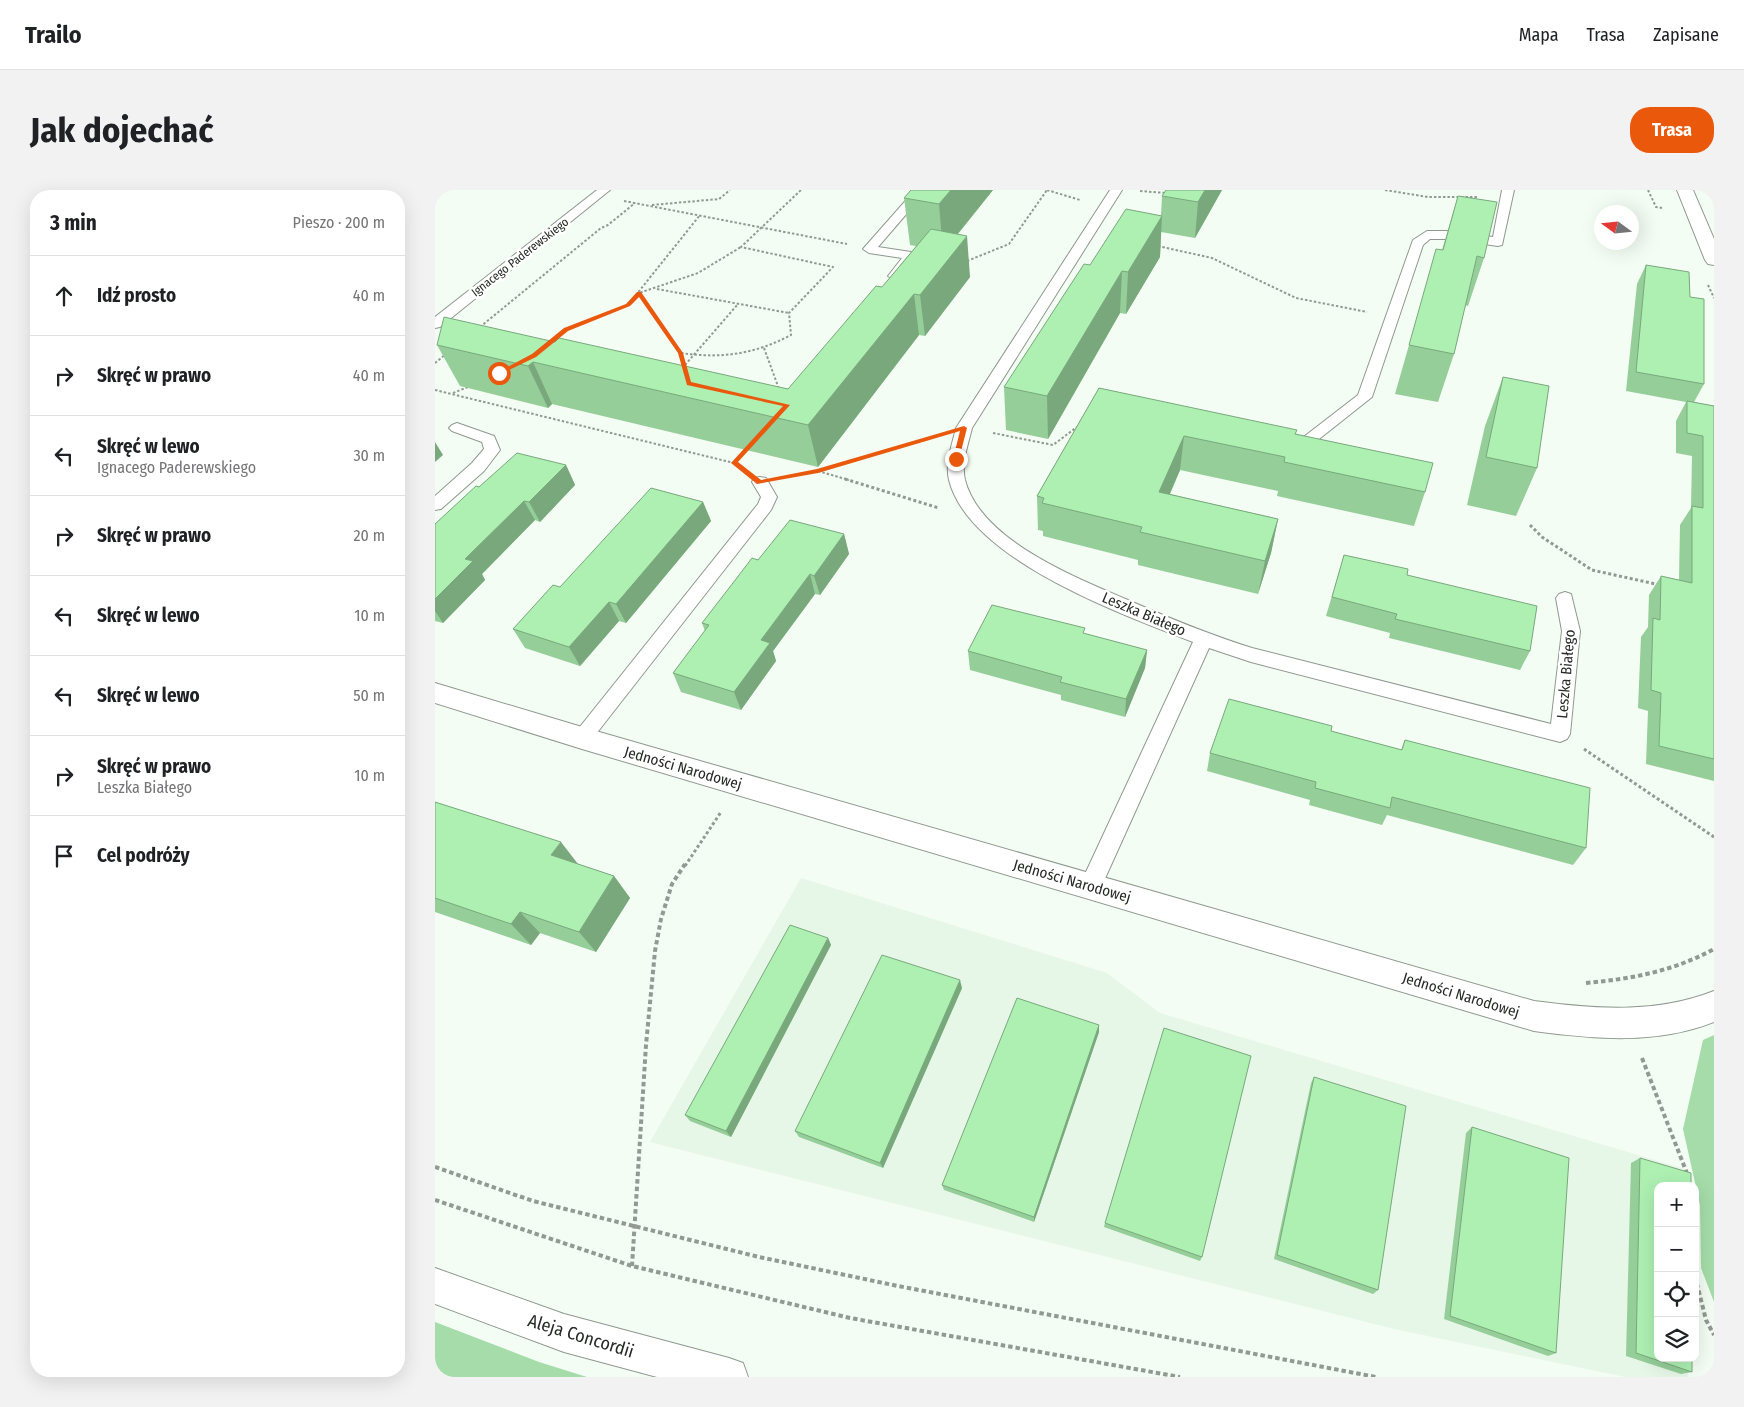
<!DOCTYPE html>
<html lang="pl">
<head>
<meta charset="utf-8">
<style>
	:root { --surface:#fff; --page:#f2f2f2; --text:#202124; --muted:#757577; --line:#e0e0e0; --accent:#ea580c }
	body { margin:0; font-family:"Fira Sans Condensed",sans-serif; background:var(--page); color:var(--text) }
	.controls { position:absolute; right:15px; bottom:15px; display:grid; overflow:hidden; border-radius:10px; box-shadow:0 5px 20px #0002 }
	.controls button { width:45px; height:45px; display:grid; place-items:center; padding:0; border:0; border-bottom:1px solid var(--line); background:var(--surface); color:var(--text); font:25px sans-serif }
	.compass { position:absolute; left:1159px; top:15px; width:45px; height:45px; border-radius:50%; background:var(--surface); box-shadow:0 5px 20px #0002; rotate:285deg }
	.stop { position:absolute; width:15px; height:15px; margin:-11px; border:4px solid #ea580c; border-radius:50%; background:#fff }
	.stop.end { background:#ea580c; border-color:#fff; box-shadow:0 1px 5px #0008 }
	.list { margin:0; padding:0; list-style:none }
	h2 { display:flex; justify-content:space-between; align-items:center; height:65px; margin:0; padding:0 20px; font-size:21px }
	h2 small { font-size:16px; font-weight:400; color:var(--muted) }
	.list li { display:grid; grid-template-columns:32px 1fr auto; gap:15px; align-items:center; box-sizing:border-box; height:80px; padding:0 20px; border-top:1px solid var(--line) }
	.list b { display:block; font-size:19px; white-space:nowrap }
	.list p { margin:0; font-size:16px; white-space:nowrap; color:var(--muted) }
	.list em { font-size:16px; font-style:normal; color:var(--muted) }
	.icon { flex:none; width:28px; height:28px; fill:none; stroke:currentColor; stroke-width:2; stroke-linecap:round; stroke-linejoin:round }
	.map { position:relative; flex:none; width:1279px; height:1187px; overflow:hidden; border-radius:20px }
	header { display:flex; align-items:center; gap:30px; box-sizing:border-box; height:70px; padding:0 25px; background:var(--surface); border-bottom:1px solid var(--line) }
	header strong { font-size:24px }
	nav { display:flex; gap:28px; margin-inline-start:auto; font-size:18px }
	.intro { display:flex; align-items:center; justify-content:space-between; box-sizing:border-box; height:120px; padding:0 30px }
	h1 { margin:0; font-size:35px }
	.button { padding:12px 22px; border-radius:20px; background:var(--accent); color:#fff; font-size:18px; font-weight:700 }
	main { display:flex; gap:30px; padding:0 30px }
	aside { flex:1; background:var(--surface); border-radius:20px; box-shadow:0 5px 20px #0002 }
	.map>svg:first-child { display:block }
	.built { fill:#e6f6e7 }
	.green { fill:#a5dca9 }
	.lines { fill:none; stroke-linecap:round; stroke-linejoin:round }
	.lane-casing { stroke:#8f988f; stroke-width:2 }
	.street-casing { stroke:#8f988f; stroke-width:2 }
	.secondary-casing { stroke:#8f988f; stroke-width:2 }
	.path-far2 { stroke:#929992; stroke-width:2; stroke-dasharray:2.5 2; stroke-linecap:butt }
	.path-far1 { stroke:#929992; stroke-width:3; stroke-dasharray:3 2.5; stroke-linecap:butt }
	.path { stroke:#929992; stroke-width:4; stroke-dasharray:4.5 3; stroke-linecap:butt }
	.lane { fill:#fff; fill-rule:evenodd }
	.street { fill:#fff; fill-rule:evenodd }
	.secondary { fill:#fff; fill-rule:evenodd }
	.wall { fill:#95ce99 }
	.shaded-wall { fill:#79a87d }
	.building { fill:#adf0b2; stroke:#79a87d }
	.route { fill:#ea580c }
	.labels { text-anchor:middle; dominant-baseline:central; stroke-width:5; stroke-linejoin:round; paint-order:stroke }
	.far-street-label { font-size:12px; fill:#262926; stroke:#fff }
	.street-label { font-size:15px; fill:#262926; stroke:#fff }
	.near-street-label { font-size:18px; fill:#262926; stroke:#fff }
</style>
</head>
<body>
<header>
<strong>Trailo</strong>
<nav><a>Mapa</a><a>Trasa</a><a>Zapisane</a></nav>
</header>
<div class="intro"><h1>Jak dojechać</h1><a class="button">Trasa</a></div>
<main>
<aside>
<h2>3 min<small>Pieszo · 200 m</small></h2>
<ul class="list">
<li><svg class="icon" aria-label="ahead" viewBox="0 0 24 24"><path d="M12 20V5M6 11l6-6 6 6"/></svg><div><b>Idź prosto</b></div><em>40 m</em></li>
<li><svg class="icon" aria-label="right" viewBox="0 0 24 24"><path d="M7 20v-9h11M14 6l5 5-5 5"/></svg><div><b>Skręć w prawo</b></div><em>40 m</em></li>
<li><svg class="icon" aria-label="left" viewBox="0 0 24 24"><path d="M17 20v-9H6M10 6l-5 5 5 5"/></svg><div><b>Skręć w lewo</b><p>Ignacego Paderewskiego</p></div><em>30 m</em></li>
<li><svg class="icon" aria-label="right" viewBox="0 0 24 24"><path d="M7 20v-9h11M14 6l5 5-5 5"/></svg><div><b>Skręć w prawo</b></div><em>20 m</em></li>
<li><svg class="icon" aria-label="left" viewBox="0 0 24 24"><path d="M17 20v-9H6M10 6l-5 5 5 5"/></svg><div><b>Skręć w lewo</b></div><em>10 m</em></li>
<li><svg class="icon" aria-label="left" viewBox="0 0 24 24"><path d="M17 20v-9H6M10 6l-5 5 5 5"/></svg><div><b>Skręć w lewo</b></div><em>50 m</em></li>
<li><svg class="icon" aria-label="right" viewBox="0 0 24 24"><path d="M7 20v-9h11M14 6l5 5-5 5"/></svg><div><b>Skręć w prawo</b><p>Leszka Białego</p></div><em>10 m</em></li>
<li><svg class="icon" aria-label="arrive" viewBox="0 0 24 24"><path d="M6 21V4h12l-3 4 3 4H6"/></svg><div><b>Cel podróży</b></div></li>
</ul>
</aside>
<div class="map">
<svg width="1279" height="1187" viewBox="0 0 1279 1187">
	<rect width="100%" height="100%" fill="#f4fdf4"/>
	<path class="built" d="M366,688l306,95 53,40 525,156v17h-27v172h29l1,19h-63l-231,-48 -744,-187z"/>
	<g class="green">
		<path d="M1279,845v267l-13,-34 -1,-63 -17,-76 20,-89z"/>
		<path d="M0,1132l104,40 48,15h-152z"/>
	</g>
	<g class="lines">
		<g class="lane-casing">
			<g id="lane">
				<path d="M162,0h13l-170,137 -5,1v-11z"/>
				<path d="M480,0h12l-49,57 33,5 6,4 -17,23 -5,1 -7,-4 14,-18 -33,-5 -6,-4z"/>
				<path d="M675,0h12l-150,238c-4,17 -11,35 -7,52 16,61 112,98 163,120 41,18 82,35 124,48l299,76 11,-93 -6,-33 3,-4 6,-2 6,2 9,37 -10,103 -3,5 -7,3 -309,-80 -42,-14 -111,246 -8,2 -8,-2 -3,-7 114,-245c-69,-27 -224,-82 -244,-162 -4,-17 3,-35 7,-52z"/>
				<path d="M1067,0h12l-12,55 -4,1 -49,-7h-19l-7,6 -51,152 -63,50 -5,2 -21,-5 -3,-3 3,-3 5,-2 13,3 57,-44 55,-155 14,-9h22l44,6z"/>
				<path d="M22,233l37,13 6,14 -16,21 -43,38 -6,1v-14l37,-33 12,-14 -2,-7 -30,-11 -3,-3 3,-3z"/>
				<path d="M325,287l6,1 11,19 -6,13 -182,233 -7,3 -7,-3 -3,-5 3,-5 183,-229 3,-7 -9,-15 2,-4z"/>
			</g>
		</g>
		<g class="street-casing">
			<g id="street">
				<path d="M1242,0h16l21,49v26l-6,-1 -3,-4z"/>
				<path d="M0,493l147,44 952,274c61,8 122,13 180,-10v31c-58,23 -119,17 -180,9l-952,-282 -147,-46z"/>
			</g>
		</g>
		<g class="secondary-casing">
			<path id="secondary" d="M0,1078l129,46 165,44 14,5 5,14h-91l-93,-25 -129,-48z"/>
		</g>
		<g class="path-far2">
			<path d="M612,0l33,10"/>
			<path d="M950,0l43,7h51"/>
			<path d="M1213,0l8,17 6,1"/>
			<path d="M705,1l26,2"/>
			<path d="M189,11l223,43"/>
			<path d="M217,15l67,-6 11,-9"/>
			<path d="M723,56l54,12 84,40 71,14"/>
			<path d="M532,71l42,-17 38,-54"/>
			<path d="M1273,95l6,13"/>
			<path d="M222,99l132,24"/>
			<path d="M45,137l121,-99 7,-3 27,-22"/>
			<path d="M115,152l16,-12 62,-25 72,-90"/>
			<path d="M329,158l15,41"/>
			<path d="M246,163c41,6 74,1 110,-18l-2,-22 44,-46 -92,-20 60,-57"/>
			<path d="M0,173l11,-9"/>
			<path d="M250,175l53,-61"/>
			<path d="M250,178l-4,-15 -42,-60 59,-20 43,-26"/>
			<path d="M0,200l299,73 15,-16"/>
			<path d="M18,203l15,-6"/>
			<path d="M558,243l60,12 28,-21"/>
			<path d="M383,281l31,9"/>
			<path d="M353,287l30,-6 113,-33"/>
		</g>
		<g class="path-far1">
			<path d="M410,289l94,29"/>
			<path d="M1095,335l12,12 50,33 68,15"/>
			<path d="M1149,559l130,88"/>
			<path d="M250,676l36,-54"/>
		</g>
		<g class="path">
			<path d="M1151,793c45,-4 88,-12 128,-34"/>
			<path d="M1207,868l46,118"/>
			<path d="M0,977l98,34 226,56 139,29 478,91"/>
			<path d="M0,1010l197,66 218,52 330,59"/>
			<path d="M197,1076l14,-221 9,-94 6,-32 11,-35 13,-20"/>
			<path d="M1260,1086l11,44 8,15"/>
		</g>
		<use href="#lane" class="lane"/>
		<use href="#street" class="street"/>
		<use href="#secondary" class="secondary"/>
	</g>
	<g class="wall">
		<path d="M476,0h82l-35,44 12,43 -45,59 -6,-1 -101,132 -266,-63 -4,4 -88,-22 -23,-41 118,-3 233,47 94,-102 34,-41 -6,-1 -6,-47z"/>
		<path d="M787,0l-27,48 -34,-6 -1,25 -34,57 -6,-1 -72,126 -42,-9 -2,-43 86,-122 71,-50 1,-19z"/>
		<path d="M1023,6l26,62 -16,48 -3,-1 -11,49 -16,48 -43,-8 14,-49 33,-95z"/>
		<path d="M1211,75l44,32 14,87 -10,18 20,4v375l-68,-17 2,-53 -10,-3 3,-71 7,-10 1,-32 12,-19 18,4 1,-55 11,-17 1,-52 -16,-3v-32l10,-19 -60,-11 11,-107z"/>
		<path d="M1068,187l34,91 -21,48 -49,-11 18,-79z"/>
		<path d="M664,198l197,46 129,58 -11,34 -137,-30 1,-5 -98,-21 -10,24 108,25 -7,34 -13,41 -120,-29v-5l-95,-24v-5l-5,-1 -1,-34z"/>
		<path d="M131,275l9,20 -35,37 -5,-2 -53,54 3,6 -42,43 -8,-2v-97z"/>
		<path d="M268,312l8,19 -85,102 -7,-2 -39,45 -55,-18 -12,-19 47,-42z"/>
		<path d="M409,344l5,20 -29,41 -5,-1 -42,57 3,10 -35,49 -60,-18 -8,-19 32,-42 -3,-8 56,-63z"/>
		<path d="M909,365l63,20 123,76 -10,19 -131,-32 1,-5 -64,-17z"/>
		<path d="M650,444l62,16 -2,18 -20,49 -64,-17v-5l-91,-25 -2,-19z"/>
		<path d="M896,541l70,19 4,-10 181,108 -13,17 -186,-50 -5,10 -73,-20 1,-5 -103,-29 3,-18z"/>
		<path d="M0,612l143,62 36,12 16,22 -34,54 -56,-19 -9,12 -96,-33z"/>
		<path d="M393,748l3,7 -100,192 -41,-16 -5,-6z"/>
		<path d="M527,798l-79,180 -84,-31 -4,-6z"/>
		<path d="M664,842l-65,190 -90,-32 -2,-5z"/>
		<path d="M879,887l64,213 -5,4 -99,-35 37,-176z"/>
		<path d="M1037,937l84,226 -8,3 -104,-37 22,-186z"/>
		<path d="M1205,968l52,214 -11,2 -55,-18 5,-193z"/>
		<path d="M670,1033l97,34 -2,4 -96,-34z"/>
	</g>
	<g class="shaded-wall">
		<path d="M516,0h42l-50,62 -4,-48z"/>
		<path d="M770,0h17l-27,48 3,-36z"/>
		<path d="M727,26l-2,41 -34,57 2,-42z"/>
		<path d="M532,46l3,41 -45,59 -5,-41z"/>
		<path d="M687,81l-2,42 -72,126 -1,-43z"/>
		<path d="M479,104l5,41 -101,132 -10,-42z"/>
		<path d="M98,172l19,42 -4,4 -20,-42z"/>
		<path d="M749,246l-4,34 -24,56 3,-34z"/>
		<path d="M0,252l8,13 -8,7z"/>
		<path d="M131,275l9,20 -35,37 -11,-20z"/>
		<path d="M89,311l11,19 -53,54 3,6 -42,43 -8,-12v-12l30,-40z"/>
		<path d="M268,312l8,19 -85,102 -10,-19z"/>
		<path d="M843,329l-7,34 -13,41 7,-33z"/>
		<path d="M409,344l5,20 -29,41 -6,-19z"/>
		<path d="M375,384l5,20 -42,57 3,10 -35,49 -7,-18 27,-52z"/>
		<path d="M174,412l10,19 -39,45 -11,-19z"/>
		<path d="M712,460l-2,18 -20,49 1,-18z"/>
		<path d="M126,652l17,22 -27,-9z"/>
		<path d="M179,686l16,22 -34,54 -17,-20z"/>
		<path d="M85,722l20,21 -9,12 -20,-21z"/>
		<path d="M393,748l3,7 -100,192 -5,-6z"/>
		<path d="M525,790l2,8 -79,180 -3,-5z"/>
		<path d="M664,835v7l-65,190v-5z"/>
	</g>
	<g class="building">
		<path d="M476,0h40l-12,14 -35,-6z"/>
		<path d="M731,0h39l-7,12 -36,-6z"/>
		<path d="M1023,6l39,6 -13,56 -7,-2 -23,98 -45,-9 27,-96 7,1z"/>
		<path d="M691,19l36,7 -34,56 -6,-1 -75,125 -43,-9 80,-123 6,1z"/>
		<path d="M496,39l36,7 -47,59 -6,-1 -106,131 -275,-63 -5,4 -91,-21 7,-28 111,25 4,-4 229,51 88,-103 6,1z"/>
		<path d="M1211,75l43,7 1,25 14,2v85l-68,-12z"/>
		<path d="M1068,187l46,9 -12,82 -51,-11z"/>
		<path d="M664,198l198,42 -2,4 138,29 -8,29 -141,-30 1,-5 -101,-21 -25,56 119,27 -13,42 -125,-29 2,-5 -100,-24 2,-5 -7,-2z"/>
		<path d="M1252,211l27,5v353l-55,-13 2,-53 -10,-3 2,-72 7,2 1,-44 31,7v-77l11,2v-72l-16,-3z"/>
		<path d="M82,263l49,12 -37,37 -5,-1 -59,58 8,2 -38,38v-75l41,-38 3,1z"/>
		<path d="M216,298l52,14 -87,102 -7,-2 -40,45 -56,-18 40,-44 7,2z"/>
		<path d="M355,330l54,14 -30,42 -4,-2 -49,66 9,3 -36,49 -61,-19 36,-48 -7,-2 34,-44 16,-21 6,2z"/>
		<path d="M909,365l64,14 -1,6 130,31 -7,45 -135,-32 2,-5 -65,-17z"/>
		<path d="M557,415l93,23 -2,5 64,17 -21,49 -66,-17 2,-5 -94,-26z"/>
		<path d="M794,509l103,27 -1,5 71,19 3,-10 185,48 -4,60 -194,-51 -2,11 -75,-20 1,-6 -106,-29z"/>
		<path d="M0,612l126,40 -10,13 63,21 -35,56 -59,-20 -9,12 -76,-26z"/>
		<path d="M355,735l38,13 -102,193 -41,-16z"/>
		<path d="M447,765l78,25 -80,183 -85,-32z"/>
		<path d="M582,808l82,27 -65,192 -92,-32z"/>
		<path d="M729,838l87,28 -49,201 -97,-34z"/>
		<path d="M879,887l92,29 -28,184 -101,-35z"/>
		<path d="M1037,937l97,31 -13,195 -106,-37z"/>
		<path d="M1205,968l51,15v13h-33v172h34v14l-56,-19z"/>
	</g>
	<path class="route" d="M202,102h4l42,61 8,29 99,23 -52,57 23,18 56,-11 147,-43 3,2 -8,31 -3,2 -3,-2 7,-28 -142,42 -61,11 -26,-21 52,-57 -96,-21 -9,-32 -39,-56 -9,9 -62,25 -32,26 -35,17 -5,-1 36,-19 32,-26 62,-24z"/>
	<g class="labels">
		<g class="far-street-label">
			<text transform="translate(85 67) rotate(-38)">Ignacego Paderewskiego</text>
		</g>
		<g class="street-label">
			<text transform="translate(709 424) rotate(23)">Leszka Białego</text>
			<text transform="translate(1131 484) rotate(-85)">Leszka Białego</text>
			<text transform="translate(248 578) rotate(16)">Jedności Narodowej</text>
			<text transform="translate(637 691) rotate(16)">Jedności Narodowej</text>
			<text transform="translate(1026 805) rotate(17)">Jedności Narodowej</text>
		</g>
		<g class="near-street-label">
			<text transform="translate(146 1146) rotate(17)">Aleja Concordii</text>
		</g>
	</g>
</svg>
<div class="controls">
<button>+</button>
<button>−</button>
<button><svg class="icon" aria-label="locate" viewBox="0 0 24 24"><circle cx="12" cy="12" r="6"/><path d="M12 2v4M12 18v4M2 12h4M18 12h4"/></svg></button>
<button><svg class="icon" aria-label="layers" viewBox="0 0 24 24"><path d="M12 4l9 5-9 5-9-5zM3 14l9 5 9-5"/></svg></button>
</div>
<svg class="compass" viewBox="-18 -18 36 36"><path d="M0-13l5 13h-10z" fill="#e53935"/><path d="M0 13l5-13h-10z" fill="#757577"/></svg>
<div class="stop" style="left:64px;top:183px"></div>
<div class="stop end" style="left:521px;top:269px"></div>
</div>
</main>
</body>
</html>
